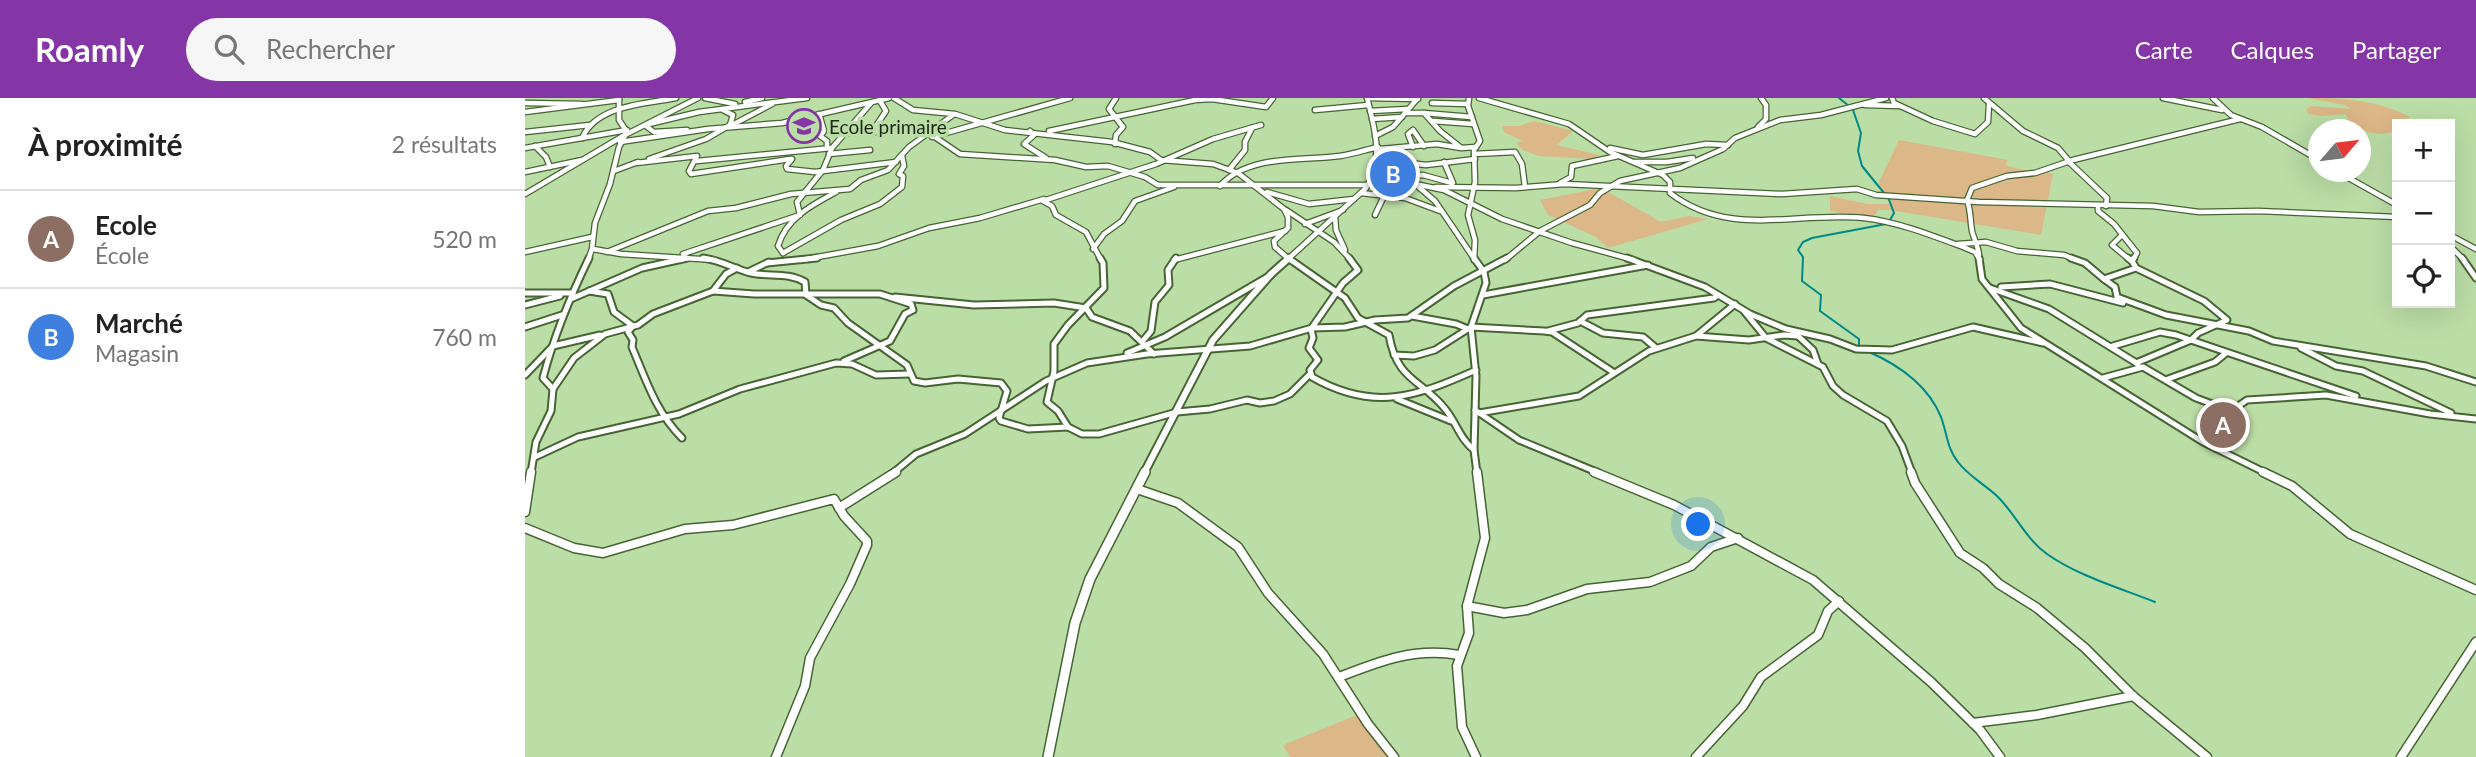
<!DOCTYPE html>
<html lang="fr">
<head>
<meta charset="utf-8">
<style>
	:root { --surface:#fff; --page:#f6f6f6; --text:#222; --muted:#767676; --line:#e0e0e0; --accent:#8435a6 }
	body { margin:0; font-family:Lato,sans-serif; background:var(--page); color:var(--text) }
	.controls { position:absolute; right:21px; top:21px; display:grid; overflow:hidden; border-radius:0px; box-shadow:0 7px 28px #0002 }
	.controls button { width:63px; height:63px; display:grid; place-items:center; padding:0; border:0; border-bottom:2px solid var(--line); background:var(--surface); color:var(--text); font:35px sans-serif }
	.compass { position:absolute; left:1783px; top:21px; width:63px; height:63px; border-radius:50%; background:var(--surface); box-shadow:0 7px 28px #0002; rotate:62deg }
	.you { position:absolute; left:1174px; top:427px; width:24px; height:24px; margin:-18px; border:5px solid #fff; border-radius:50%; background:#1a73e8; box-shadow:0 0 0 10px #1a73e833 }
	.badge { display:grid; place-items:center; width:46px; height:46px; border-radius:50%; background:var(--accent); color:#fff; font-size:23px; font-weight:700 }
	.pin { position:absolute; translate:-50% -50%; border:4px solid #fff; box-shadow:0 2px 7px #0006 }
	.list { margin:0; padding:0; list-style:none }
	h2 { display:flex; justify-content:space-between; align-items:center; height:91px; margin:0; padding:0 28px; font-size:30px }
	h2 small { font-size:23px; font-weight:400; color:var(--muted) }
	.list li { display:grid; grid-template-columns:46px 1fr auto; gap:21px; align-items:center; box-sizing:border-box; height:98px; padding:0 28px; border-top:2px solid var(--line) }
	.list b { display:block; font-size:26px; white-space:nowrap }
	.list p { margin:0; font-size:23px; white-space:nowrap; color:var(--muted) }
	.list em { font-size:23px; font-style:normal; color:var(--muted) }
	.icon { flex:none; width:38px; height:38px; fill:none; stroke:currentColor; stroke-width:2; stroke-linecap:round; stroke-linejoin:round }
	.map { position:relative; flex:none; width:1951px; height:659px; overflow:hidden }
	header { display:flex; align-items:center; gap:42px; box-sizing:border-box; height:98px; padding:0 35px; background:var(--accent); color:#fff }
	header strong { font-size:33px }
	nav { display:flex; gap:38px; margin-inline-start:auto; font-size:24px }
	.search { width:490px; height:63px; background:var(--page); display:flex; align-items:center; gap:18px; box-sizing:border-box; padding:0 24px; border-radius:38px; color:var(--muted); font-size:26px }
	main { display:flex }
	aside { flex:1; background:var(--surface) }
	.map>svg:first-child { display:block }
	.built { fill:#abd094 }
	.green { fill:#dcb787 }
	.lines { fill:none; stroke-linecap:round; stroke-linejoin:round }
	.stream { stroke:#008988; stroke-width:2 }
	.minor-far2-casing { stroke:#476434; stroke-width:7 }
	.minor-far1-casing { stroke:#476434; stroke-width:9 }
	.minor-casing { stroke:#476434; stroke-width:11 }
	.tertiary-far2-casing { stroke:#476434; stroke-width:7 }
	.tertiary-far1-casing { stroke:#476434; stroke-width:10 }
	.tertiary-casing { stroke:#476434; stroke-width:12 }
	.minor-far2 { stroke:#fff; stroke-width:4.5 }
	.minor-far1 { stroke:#fff; stroke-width:5 }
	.minor { stroke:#fff; stroke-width:8 }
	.tertiary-far2 { stroke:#fff; stroke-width:4.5 }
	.tertiary-far1 { stroke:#fff; stroke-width:6 }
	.tertiary { stroke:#fff; stroke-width:9 }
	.labels { text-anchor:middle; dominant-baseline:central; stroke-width:7; stroke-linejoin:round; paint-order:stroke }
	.far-poi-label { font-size:19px; fill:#1c2814; stroke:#bbdda6; text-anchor:start }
</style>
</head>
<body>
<header>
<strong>Roamly</strong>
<div class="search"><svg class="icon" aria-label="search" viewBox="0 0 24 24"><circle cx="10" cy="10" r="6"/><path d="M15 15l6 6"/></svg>Rechercher</div>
<nav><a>Carte</a><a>Calques</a><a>Partager</a></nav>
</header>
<main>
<aside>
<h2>À proximité<small>2 résultats</small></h2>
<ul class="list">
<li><span class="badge" style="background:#8d6e63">A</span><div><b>Ecole</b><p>École</p></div><em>520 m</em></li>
<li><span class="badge" style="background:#3f7fe0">B</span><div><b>Marché</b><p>Magasin</p></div><em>760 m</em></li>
</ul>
</aside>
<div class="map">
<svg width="1951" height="659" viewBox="0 0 1951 659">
	<rect width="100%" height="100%" fill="#bbdda6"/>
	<path class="built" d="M862,57l17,15 7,13h-36l7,-27z"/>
	<g class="green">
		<path d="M1783,0c35,0 70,2 102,19l-4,4 3,2 -12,1v5c-17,12 -37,-1 -54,-7l5,-3 -2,-5 -24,2 -13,-2 -3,-4 4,-4 40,3 -4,-4z"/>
		<path d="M1009,23l39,10 -16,14 42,10 -6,4 -54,-3 -16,-6 -7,-7 7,-2 -19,-9 -2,-6h18z"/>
		<path d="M1374,42l109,20 -3,5 31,9 6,-3 11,3 -12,61 -151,-25h-12l-3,5 -8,2 -37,-6v-15l37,8h24v-4l-8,-2 -4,-16z"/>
		<path d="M1076,90l60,34 28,-6 19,3 -100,29 -12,-11 -48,-22 -8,-15z"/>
		<path d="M837,615l34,44h-106l-7,-12z"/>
	</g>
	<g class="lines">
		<g class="stream">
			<path d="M1314,0l10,8"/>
			<path d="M1328,12l8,23 -3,18 4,15 22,27"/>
			<path d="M1363,99l6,16 -4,7"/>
			<path d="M1334,248v-7l-39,-28 1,-16 -19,-14 1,-24 -5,-7 5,-8 9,-4 74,-14"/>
			<path d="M1342,253c30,13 61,34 74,66 6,16 6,32 17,45 10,14 28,23 40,35 18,18 28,42 49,57 31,22 73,34 108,48"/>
		</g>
		<g class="minor-far2-casing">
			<g id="minor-far2">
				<path d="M180,0l30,6"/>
				<path d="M369,0l19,12 42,4 50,16 107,12 38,10 11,8 52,4 25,9 46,36 4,8v11l-14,13 1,6 15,13"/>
				<path d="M842,0l51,1"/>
				<path d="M944,0l-1,8 12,35 -6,9 1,32 -7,33 7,25 -1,20"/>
				<path d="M954,0l90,26 41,28 53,23 7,7v11c60,46 126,18 194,25 34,4 67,17 99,29l12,5 5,8"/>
				<path d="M1367,0l2,5 39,18 42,13 13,-12 1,-18"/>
				<path d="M1459,0l39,33 35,17 11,13"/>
				<path d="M1638,0l59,12"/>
				<path d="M1688,0l18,17 31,12 57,33"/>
				<path d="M220,4l17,-4"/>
				<path d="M0,5l57,1"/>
				<path d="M907,5l36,1"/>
				<path d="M1340,7l35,1"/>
				<path d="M790,12l53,-5"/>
				<path d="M845,13l37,-2"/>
				<path d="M0,14l94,-12"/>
				<path d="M880,15h19l16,18 20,16"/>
				<path d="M899,15l48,4"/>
				<path d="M294,16l5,17 -4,5 7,5v7"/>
				<path d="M847,21l30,-2"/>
				<path d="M908,23l40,3"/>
				<path d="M124,26l50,-12 108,-14"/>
				<path d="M207,27l40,-21"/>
				<path d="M121,28l8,6 33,-2"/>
				<path d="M1233,29l8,-8v-14l-5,-7"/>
				<path d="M505,33l4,4 -10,9 22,14"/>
				<path d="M524,33l146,-31 17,-1 54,8 7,-9"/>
				<path d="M0,34l65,-7"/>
				<path d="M347,34l14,-21 -6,-10"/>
				<path d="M320,35l88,-3"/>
				<path d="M404,35l31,21 95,6 31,7 22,-1 37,11 13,8h211"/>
				<path d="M850,38l18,-9 25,-29"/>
				<path d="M407,39l138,-39"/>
				<path d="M57,40c15,-33 62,-34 94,-40"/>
				<path d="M95,44l88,-13 74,-6 107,-25"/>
				<path d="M590,46l1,-9 7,-8 -14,-18 7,-11"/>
				<path d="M10,48l11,11 4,10"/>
				<path d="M888,49l-5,-13 5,-4 11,16"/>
				<path d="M0,50l102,-18"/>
				<path d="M1085,50l33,7 63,-11 22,1"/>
				<path d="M853,51l21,13 15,21 21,18 40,59"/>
				<path d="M855,51l57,-5 24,4 15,-1"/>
				<path d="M304,56l41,-4"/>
				<path d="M949,56l41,-2 7,12 3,23"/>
				<path d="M124,61l57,-20 24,-14 3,-10 -10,-5"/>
				<path d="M267,61l-6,7 1,3 28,3 81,-10"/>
				<path d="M172,63l135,-13"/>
				<path d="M876,64l25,3 49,-6"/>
				<path d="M919,64l9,21"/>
				<path d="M1109,64h33l26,-4"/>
				<path d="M1544,64l38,36 -1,8"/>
				<path d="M111,65l61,-7 -8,15 2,3 99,-15"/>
				<path d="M704,72l16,-20v-8l7,-14"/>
				<path d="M89,73l24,-9"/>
				<path d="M0,74l57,-12"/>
				<path d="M1813,74l59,33"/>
				<path d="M885,78l13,-1 29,8"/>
				<path d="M1035,85l11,-6 1,-11 46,-10"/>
				<path d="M845,86l44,-1"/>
				<path d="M890,86l29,6 58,29 70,24 62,17"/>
				<path d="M695,88c28,-32 82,-25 120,-30 13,-2 25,-6 38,-9"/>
				<path d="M911,89l80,1 49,-4 217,10 75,-5 19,6 103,7 174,4 46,6 59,-1 139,6"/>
				<path d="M742,94l42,12 45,-5"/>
				<path d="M836,95l44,5 35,13"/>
				<path d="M1573,108v5l16,13 23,29 -4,7"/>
				<path d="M761,112l48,32 17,18"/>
				<path d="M850,117l9,-19"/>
				<path d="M810,119l1,13 9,20"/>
				<path d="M780,126l38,-14"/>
				<path d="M1597,137l-10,10 18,15"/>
				<path d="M1925,137l26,14"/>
				<path d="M1433,146l28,-2 31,9 47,4 12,5"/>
				<path d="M1925,148l14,14"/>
				<path d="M68,151l28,5 94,6"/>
				<path d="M568,151l11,-15 18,-13 13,-20 39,-14"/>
				<path d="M0,154l67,-15"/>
				<path d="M82,154l101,-41 28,-3 55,-14 59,-5 11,-9 27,-10 21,-23 44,-32"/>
				<path d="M258,155l58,-33 39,-16 22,-17 1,-11 -4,-2 5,-8 -2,-10"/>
				<path d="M258,155l-5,-7c8,-28 34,-41 58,-54"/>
				<path d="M158,156l117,-39 -3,-13 26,-32 9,-22 39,-45"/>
				<path d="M1454,157c-1,-9 -5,-16 -7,-24 -2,-11 -1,-20 -5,-31l5,-12 35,-12 28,-3 38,-13 167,-41"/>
				<path d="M63,162l4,-11 3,-26 15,-39 9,-37 8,-15 -8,-12v-22"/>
				<path d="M155,162l7,-2"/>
				<path d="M276,162l77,-14 51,-18 51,-10 64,-19"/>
				<path d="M576,162l-15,-28 -30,-17 -4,-9 -9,-5 113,-37 57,-25 48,-14"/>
				<path d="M649,162l111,-29"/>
				<path d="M980,162l35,-29 50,-26 10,-12 20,-12 60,-13 43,-19 12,-11 45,-18 41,-5 65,-17"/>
			</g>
		</g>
		<g class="minor-far1-casing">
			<g id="minor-far1">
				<path d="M178,160c18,2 31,11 48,15 18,4 37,-1 54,9l1,13 15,10 13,3 14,15 59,42 7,16 11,2 33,-4 43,4 6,8 -8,27 2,3 27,8 40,-2"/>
				<path d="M575,160l3,5 1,25 -36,37 -14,19v27l-7,31 11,9 10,16 14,7h17l78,-22 33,-3 37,-9 13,3 14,-2 16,-7 20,-20"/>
				<path d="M763,160l57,40 13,20 31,17c8,47 33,44 57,75 11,14 14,29 28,40"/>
				<path d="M824,160l9,12 -15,13 -32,46 2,9 -4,10 9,12 -8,10 2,7c61,35 104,20 164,-7"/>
				<path d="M949,160l10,14 2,11 -15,44 5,49 -2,74 3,23"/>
				<path d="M1102,160l78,29 45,27 36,15 44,10 26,10 36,1 81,-23 70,16"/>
				<path d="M1454,160l3,21 39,49 182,114 63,31"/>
				<path d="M1546,160l14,5 19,16"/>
				<path d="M1603,160l4,3"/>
				<path d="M1609,160l-2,3 4,7 -32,11 11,8 2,10 49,18 83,16 24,10 153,25 50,16"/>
				<path d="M1937,160l14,20"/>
				<path d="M242,165l50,-5"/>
				<path d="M1611,170l68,33 23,19 -29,13 -7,7 -55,23"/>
				<path d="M223,174l21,-10"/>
				<path d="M1476,189l49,-3 73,19"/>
				<path d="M1465,190l59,21 89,55"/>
				<path d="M64,193l19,3 6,18 19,14 -5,6 5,8 -1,7c14,33 24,65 50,91"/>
				<path d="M188,193l41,3h126l31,10 2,6 -8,4 -15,27 -46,20"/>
				<path d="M0,195h48"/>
				<path d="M958,197l165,-30"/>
				<path d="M370,199l79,8 80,-2 32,5 6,9 38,14 24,23"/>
				<path d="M46,201l71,-31 45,-10"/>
				<path d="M0,207l35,-9"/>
				<path d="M1219,213l22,27 57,29 10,19 10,9 44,26 15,25 10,27"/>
				<path d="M887,218l44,8 12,5"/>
				<path d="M1055,223l23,12 40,4 13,11"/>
				<path d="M0,229l37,-12"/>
				<path d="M1023,233l30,-8 9,-8 127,-17 4,-3"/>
				<path d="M1272,237l16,15 5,14"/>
				<path d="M1171,238l53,4 35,-5 14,1"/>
				<path d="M617,244l9,-11 4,-29 14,-17 -1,-15 8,-12"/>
				<path d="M1588,248l47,-14 16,3 180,61"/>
				<path d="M1776,250l35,18 27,5 88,42"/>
				<path d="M602,255l38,-16 106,-62"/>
				<path d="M869,257l20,1 21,-6 36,-23 73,4 8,1 61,40"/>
				<path d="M0,277l28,-29 47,-11"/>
				<path d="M1578,280l40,-11 53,31 35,13 16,-11 79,-5 104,19 46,5"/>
				<path d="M1643,281l47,-17 11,-9"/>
				<path d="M28,291l21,-31 31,-24 33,-9 15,-11 60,-23 13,-17 11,-6"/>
				<path d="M872,301l54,22"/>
				<path d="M950,312l44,30 80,33"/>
				<path d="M954,315l100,-17 70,-45 47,-15 39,-32"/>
				<path d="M10,359l43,-20 101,-23 61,-25 96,-26 16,1 24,11 34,-1"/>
				<path d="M6,375l5,-31 15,-31 2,-22 -10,-11c11,-42 27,-81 46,-120"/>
				<path d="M368,375l23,-19 49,-20 81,-53 41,-18 60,-9 103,-8 62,-18 33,-1 30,-7 33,-2 46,-32 53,-28"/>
			</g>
		</g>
		<g class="minor-casing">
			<g id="minor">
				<path d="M1069,374l80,33 139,75 118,102 49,48 20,27"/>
				<path d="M1386,374l4,11 45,70 23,15 16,16 38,24 48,40 48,48 74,61"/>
				<path d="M1738,374l29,14 58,48 126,56"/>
				<path d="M612,391l41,14 60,44 30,46 55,61 45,70 26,33"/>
				<path d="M314,410l57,-36"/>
				<path d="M0,414l6,-40"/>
				<path d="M0,430l49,20 29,5 82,-24 48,-4 101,-26 10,17 23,25v4l-17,39 -40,74 -5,28 -29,71"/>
				<path d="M942,508l37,7 23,-3 60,-21 63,-7 41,-16 20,-19 27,-9"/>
				<path d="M814,579c41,-16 76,-30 120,-22"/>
				<path d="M1448,625l64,-8 96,-19"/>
				<path d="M951,659l-14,-30 -5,-61 12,-33 -2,-27 18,-68 -8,-66"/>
				<path d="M1171,659l47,-51 18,-29 57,-42 10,-24 11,-10"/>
				<path d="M1876,659l75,-115"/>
			</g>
		</g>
		<g class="tertiary-far2-casing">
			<g id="tertiary-far2">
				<path d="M0,96l98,-58 75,-38"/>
				<path d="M762,162l79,-72c18,-29 9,-59 1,-90"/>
			</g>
		</g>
		<g class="tertiary-far1-casing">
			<path id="tertiary-far1" d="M619,375l69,-133 58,-66 18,-16"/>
		</g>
		<g class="tertiary-casing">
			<path id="tertiary" d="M523,659l27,-134 15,-44 55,-107"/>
		</g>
		<use href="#minor-far2" class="minor-far2"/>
		<use href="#minor-far1" class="minor-far1"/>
		<use href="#minor" class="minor"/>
		<use href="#tertiary-far2" class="tertiary-far2"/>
		<use href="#tertiary-far1" class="tertiary-far1"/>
		<use href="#tertiary" class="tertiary"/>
	</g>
	<defs>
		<g id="school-ring" transform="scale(1.75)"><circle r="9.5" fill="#bbdda6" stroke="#8435a6" stroke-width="1.5"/><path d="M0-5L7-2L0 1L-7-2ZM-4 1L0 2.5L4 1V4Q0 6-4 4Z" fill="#8435a6"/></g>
	</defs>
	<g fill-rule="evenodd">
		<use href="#school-ring" x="279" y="28"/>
	</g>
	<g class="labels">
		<g class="far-poi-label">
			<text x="304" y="28">Ecole primaire</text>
		</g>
	</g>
</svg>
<div class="controls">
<button>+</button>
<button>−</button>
<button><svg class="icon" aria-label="locate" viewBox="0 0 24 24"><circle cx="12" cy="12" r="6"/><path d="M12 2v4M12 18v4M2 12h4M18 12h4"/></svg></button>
</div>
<svg class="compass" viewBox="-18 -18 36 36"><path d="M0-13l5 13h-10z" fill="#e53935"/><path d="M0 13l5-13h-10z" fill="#767676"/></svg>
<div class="you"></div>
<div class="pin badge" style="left:1698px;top:327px;background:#8d6e63">A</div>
<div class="pin badge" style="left:868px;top:76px;background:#3f7fe0">B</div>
</div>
</main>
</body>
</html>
